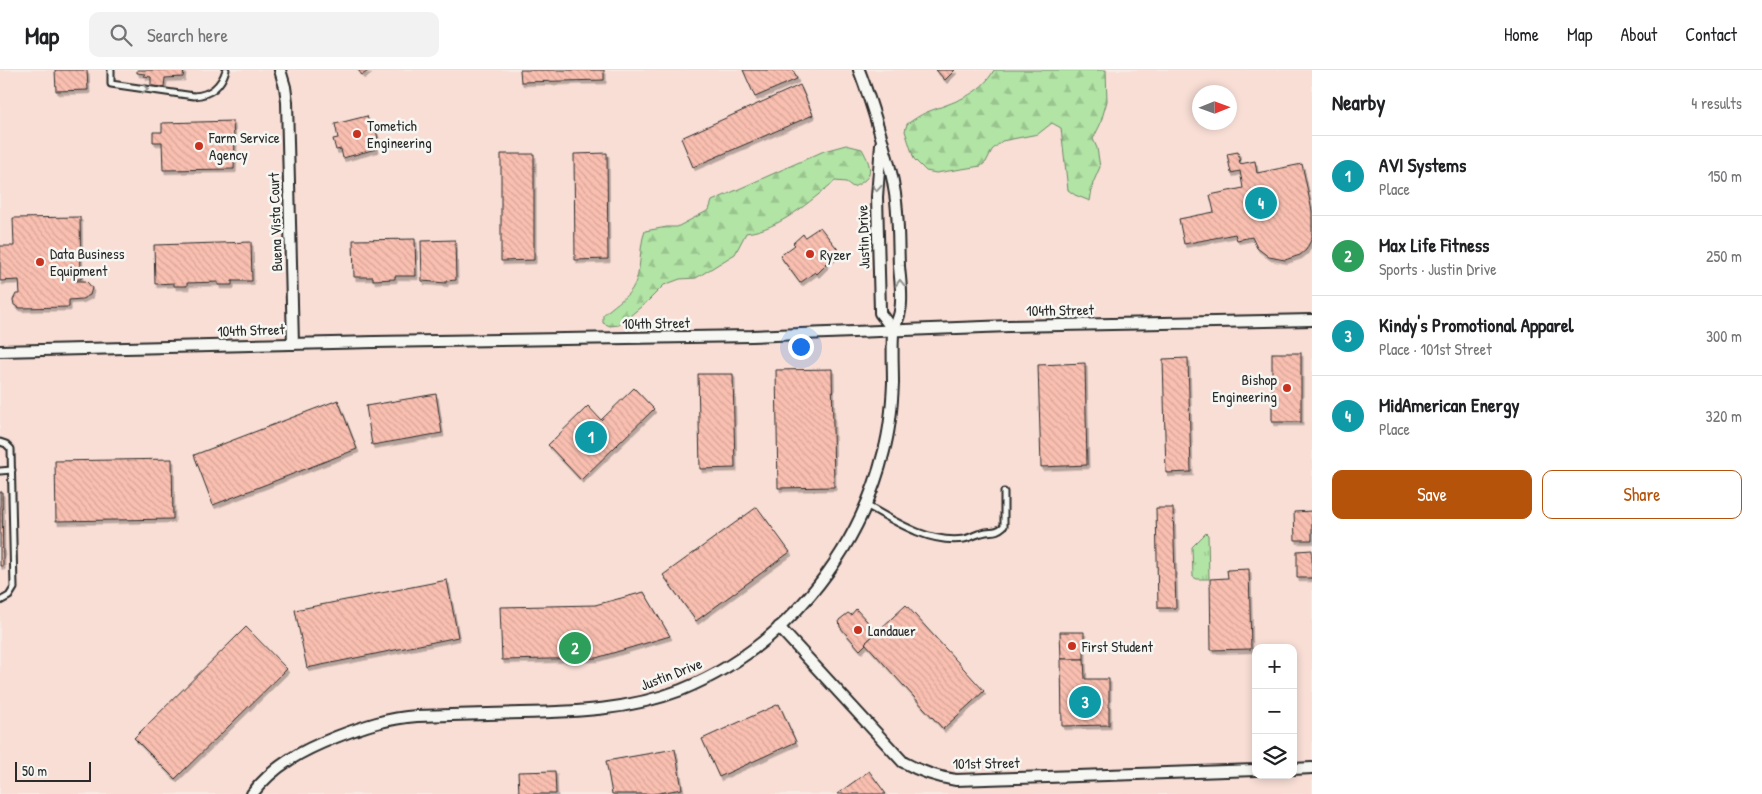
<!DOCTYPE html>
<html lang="en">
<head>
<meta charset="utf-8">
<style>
	:root { --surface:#fff; --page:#f2f2f2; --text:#202124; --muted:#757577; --line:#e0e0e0; --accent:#b45309 }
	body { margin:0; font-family:"Patrick Hand",sans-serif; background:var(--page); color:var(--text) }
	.controls { position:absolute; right:15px; bottom:15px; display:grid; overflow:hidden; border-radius:10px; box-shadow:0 2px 8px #0003 }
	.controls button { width:45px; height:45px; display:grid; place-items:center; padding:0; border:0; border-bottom:1px solid var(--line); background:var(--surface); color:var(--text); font:25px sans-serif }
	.compass { position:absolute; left:1192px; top:15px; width:45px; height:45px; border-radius:50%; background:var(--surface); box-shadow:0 2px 8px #0003; rotate:89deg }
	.scale { position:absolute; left:15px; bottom:12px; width:76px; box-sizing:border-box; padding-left:5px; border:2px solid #2b2b2b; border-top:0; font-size:14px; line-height:18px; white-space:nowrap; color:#2b2b2b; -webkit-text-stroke:4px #f6f6f2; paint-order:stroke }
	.you { position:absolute; left:800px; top:276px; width:18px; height:18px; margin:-12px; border:4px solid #fff; border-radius:50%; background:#1a73e8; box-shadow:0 0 0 8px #1a73e833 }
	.badge { display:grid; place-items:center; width:32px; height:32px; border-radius:50%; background:var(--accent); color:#fff; font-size:16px; font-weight:700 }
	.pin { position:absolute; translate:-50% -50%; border:2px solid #fff; box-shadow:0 1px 5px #0006 }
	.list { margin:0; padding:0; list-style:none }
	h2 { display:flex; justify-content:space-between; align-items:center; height:65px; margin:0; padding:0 20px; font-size:21px }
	h2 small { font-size:16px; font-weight:400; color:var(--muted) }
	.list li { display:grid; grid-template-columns:32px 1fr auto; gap:15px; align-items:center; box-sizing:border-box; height:80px; padding:0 20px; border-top:1px solid var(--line) }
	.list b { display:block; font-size:19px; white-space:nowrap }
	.list p { margin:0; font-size:16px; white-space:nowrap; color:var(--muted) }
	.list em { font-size:16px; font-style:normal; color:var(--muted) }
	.actions { display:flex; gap:10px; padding:15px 20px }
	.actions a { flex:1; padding:11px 0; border:1px solid var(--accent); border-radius:10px; text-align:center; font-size:18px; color:var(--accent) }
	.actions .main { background:var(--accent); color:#fff }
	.icon { flex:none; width:28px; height:28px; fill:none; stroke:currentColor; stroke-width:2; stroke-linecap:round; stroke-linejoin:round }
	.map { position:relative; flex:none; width:1312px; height:724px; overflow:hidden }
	header { display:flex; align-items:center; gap:30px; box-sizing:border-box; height:70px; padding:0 25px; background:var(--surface); border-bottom:1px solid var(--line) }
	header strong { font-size:24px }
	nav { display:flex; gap:28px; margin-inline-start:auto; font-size:18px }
	.search { width:350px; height:45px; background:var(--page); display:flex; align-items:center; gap:12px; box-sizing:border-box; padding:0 18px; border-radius:10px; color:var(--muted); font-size:19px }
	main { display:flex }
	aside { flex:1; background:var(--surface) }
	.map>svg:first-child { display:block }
	.built { fill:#f8ded5; fill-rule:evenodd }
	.grass { fill:url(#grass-tufts); stroke:#6e8868 }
	.forest { fill:url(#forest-firs); stroke:#6e8868 }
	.building { fill:url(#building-back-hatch); stroke:#2b2b2b; filter:url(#shadow) }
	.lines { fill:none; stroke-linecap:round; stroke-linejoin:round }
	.lane-casing { stroke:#2b2b2b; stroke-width:9 }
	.street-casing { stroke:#2b2b2b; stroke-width:14 }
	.lane { stroke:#f6f6f2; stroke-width:5 }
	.street { stroke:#f6f6f2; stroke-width:10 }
	.oneway { stroke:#90908e }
	.poi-dot { fill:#c8321e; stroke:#f6f6f2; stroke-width:2 }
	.labels { text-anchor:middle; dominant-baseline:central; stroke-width:5; stroke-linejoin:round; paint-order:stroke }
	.poi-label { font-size:15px; fill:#2b2b2b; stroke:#f6f6f2; text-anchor:start }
	.street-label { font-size:15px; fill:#2b2b2b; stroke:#f6f6f2 }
</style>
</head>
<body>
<header>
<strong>Map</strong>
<div class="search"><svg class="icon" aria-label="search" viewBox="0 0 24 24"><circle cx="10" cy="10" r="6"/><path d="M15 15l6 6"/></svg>Search here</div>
<nav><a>Home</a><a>Map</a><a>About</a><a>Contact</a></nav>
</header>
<main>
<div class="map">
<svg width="1312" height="724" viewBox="0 0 1312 724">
	<defs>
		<pattern id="grass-tufts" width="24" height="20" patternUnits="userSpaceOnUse" patternTransform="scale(1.25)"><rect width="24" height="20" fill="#b2e4a5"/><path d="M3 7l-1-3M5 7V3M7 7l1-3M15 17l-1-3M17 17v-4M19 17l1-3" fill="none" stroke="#99c48e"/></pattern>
		<pattern id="forest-firs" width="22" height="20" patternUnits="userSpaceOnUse" patternTransform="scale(1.25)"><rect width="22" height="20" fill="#b2e4a5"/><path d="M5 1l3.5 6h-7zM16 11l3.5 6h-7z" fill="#99c48e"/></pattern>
		<pattern id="building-back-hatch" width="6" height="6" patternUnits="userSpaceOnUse" patternTransform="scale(1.25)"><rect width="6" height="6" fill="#f9bfb0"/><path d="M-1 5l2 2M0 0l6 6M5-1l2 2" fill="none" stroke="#d6a498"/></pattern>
		<filter id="shadow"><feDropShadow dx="2" dy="3.5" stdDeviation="0" flood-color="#0004"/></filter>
	</defs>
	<rect width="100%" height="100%" fill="#f7ebe5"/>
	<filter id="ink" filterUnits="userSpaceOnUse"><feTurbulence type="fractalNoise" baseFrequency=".02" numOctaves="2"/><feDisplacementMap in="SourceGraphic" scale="10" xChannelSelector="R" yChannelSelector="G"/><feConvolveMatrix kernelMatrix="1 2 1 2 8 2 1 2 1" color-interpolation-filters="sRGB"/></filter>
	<g filter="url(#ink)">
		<path class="built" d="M0,0h1312v724h-1312zM1200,22h30v30h-30zM1256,578h37v127h-37z"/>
		<path class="grass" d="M1206,463l2,2 1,44h-12l-4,-2 -1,-30z"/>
		<g class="forest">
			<path d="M994,0h112l1,31 -7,24 -7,14 4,9 3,19 -7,16 -3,18 -15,-6 -7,-5 -7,-62 -9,-5 -14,11 -36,7 -10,9 -6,12 -5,4 -45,7 -10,-2 -12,-12 -9,-28 2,-7c6,-4 13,-9 20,-12 26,-10 53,-16 67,-42z"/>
			<path d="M846,75l16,4c10,18 13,29 -9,38l-7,-5 -11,-1c-26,21 -55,48 -89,52l-11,21 -39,24 -16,1 -16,6 -16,16 -29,24 -9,1 -7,-3v-8c8,-7 24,-18 29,-26 11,-17 6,-40 13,-58l22,-4h10l32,-17 3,-9 112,-50z"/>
		</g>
		<g class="building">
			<path d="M55,0h32l1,20 -32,1z"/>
			<path d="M137,0h47l-1,7 -18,1 -1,9 -13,-1v-9l-7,-1 1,-2 -8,-1z"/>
			<path d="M358,0h12l-8,5z"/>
			<path d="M520,0h84v10l-83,2z"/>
			<path d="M743,0h50l4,9 -42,18z"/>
			<path d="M936,0h19l-10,10z"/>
			<path d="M800,15l13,30 -120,52 -12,-29z"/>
			<path d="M367,46l4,13 4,-1 3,10 -4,2 2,9 -33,9 -2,-9 -5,1 -3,-11 5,-1 -3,-14z"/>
			<path d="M233,51l1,18h1l-1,30 -71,1 -1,-28h-9v-10h9v-9z"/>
			<path d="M1238,82l2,12 15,-3 2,12 45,-9 10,47v27l-6,12 -6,5 -15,5 -16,-3 -12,-9 -5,-11 -15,3 -2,-6 -51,10 -5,-25 35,-7 -4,-17 33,-7 -3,-17 -9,2 -4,-19z"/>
			<path d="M607,83l1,106 -33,1 -1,-106z"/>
			<path d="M501,84h33v106l-33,1z"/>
			<path d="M80,147l1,62h-4v2h9l3,3 3,4 -2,7 -8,4 -13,1v7l-49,1 -6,-3 -1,-5 3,-6h4l-1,-14 -19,1v-35h14l-1,-28z"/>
			<path d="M820,157l20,25 -15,12 1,1 -9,9 -2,-2 -15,11 -20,-27 15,-11 -2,-2 10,-9 2,3z"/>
			<path d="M415,169l1,37h-21v3l-22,1v-3h-19l-1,-37z"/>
			<path d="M455,170l1,40 -10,1v2l-24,-2 -1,-40z"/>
			<path d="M251,172l1,39h-20v4h-14v-3l-31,1v3h-13v-3l-19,1 -1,-39z"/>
			<rect x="1272" y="283" width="29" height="69"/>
			<path d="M1188,288l3,114 -25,1 -3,-114z"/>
			<path d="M1085,293l2,102 -46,2 -3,-102z"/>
			<path d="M832,299l2,118 -56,1 -2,-118z"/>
			<path d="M698,304h35l2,94 -35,1z"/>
			<path d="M634,318l20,21 -73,71 -33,-35 40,-39 13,14z"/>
			<path d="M436,324l6,39 -70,12 -6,-39z"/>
			<path d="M338,330l19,49 -144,56 -19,-50z"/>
			<path d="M172,389l1,60 -117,2 -1,-60z"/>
			<path d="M0,422h2l1,74h-3z"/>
			<path d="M757,437l33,45 -94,69 -33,-46z"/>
			<path d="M1156,438h17l3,100h-18z"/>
			<path d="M1312,441v29h-17l-1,-28z"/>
			<path d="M1312,480v28h-15v-27z"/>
			<path d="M1249,499l2,80 -40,1 -1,-71 18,-1 -1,-8z"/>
			<path d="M447,510l11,57 -151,31 -12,-58z"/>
			<path d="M644,522l26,44 -74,22 -94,2 -2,-53 95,-2z"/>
			<path d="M906,535l78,86 -41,38 -78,-86z"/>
			<path d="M856,539l21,23 -12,11 1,1 -6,6 -20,-23 -1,-7 9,-7 3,2z"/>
			<path d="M246,557l41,42 -112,110 -41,-41z"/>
			<path d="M1060,562h24v27h-23z"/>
			<path d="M1061,589h23l1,20h24v46l-47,1z"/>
			<path d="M779,634l17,38 -77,35 -17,-38z"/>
			<path d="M675,679l7,40 -29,5h-41l-6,-33z"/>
			<path d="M555,701l1,23h-37l-1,-22z"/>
			<path d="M869,701l17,23h-49z"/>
		</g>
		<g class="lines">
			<g class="lane-casing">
				<g id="lane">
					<path d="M111,0v14l83,12c16,-1 27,-10 32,-26"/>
					<path d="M0,372l6,2 5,5 3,139 -5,8 -9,5"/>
					<path d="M0,401l12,-1"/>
					<path d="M866,435c28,16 63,39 98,34 6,-1 12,-5 18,-6 10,-3 13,1 22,-7v-34"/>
				</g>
			</g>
			<g class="street-casing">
				<g id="street">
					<path d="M280,0l5,17 2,15 6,242"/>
					<path d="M881,74l-4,53 3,113v3l13,17"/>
					<path d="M0,281l374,-9 378,-6 257,-10 303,-6"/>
					<path d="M779,557l124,135c18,10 33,15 53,18l300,-10"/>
					<path d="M1293,699l19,-1"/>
					<path d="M252,724c22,-29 51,-44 84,-57 28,-11 52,-19 81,-21 35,-1 69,-2 104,-3 55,-1 108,-3 160,-23 101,-41 177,-134 203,-239 6,-22 8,-45 9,-68 0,-16 -1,-33 0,-49 1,-8 6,-15 7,-23 3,-14 0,-31 -1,-45 -1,-26 0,-53 -5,-78 -2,-17 -8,-32 -12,-48 -7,-24 -14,-47 -23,-70"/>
				</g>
			</g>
			<use href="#lane" class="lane"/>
			<use href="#street" class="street"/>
		</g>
		<defs><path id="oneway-chevron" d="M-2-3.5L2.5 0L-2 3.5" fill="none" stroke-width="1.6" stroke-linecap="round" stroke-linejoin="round" transform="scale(1.25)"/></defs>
		<g class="oneway">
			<use href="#oneway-chevron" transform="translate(145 19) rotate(9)"/>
			<use href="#oneway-chevron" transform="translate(877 118) rotate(94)"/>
			<use href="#oneway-chevron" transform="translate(900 213) rotate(-92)"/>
		</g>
	</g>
	<g class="poi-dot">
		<circle cx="357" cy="64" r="5"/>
		<circle cx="199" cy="76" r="5"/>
		<circle cx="810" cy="184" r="5"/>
		<circle cx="40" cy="192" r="5"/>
		<circle cx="1287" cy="318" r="5"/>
		<circle cx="858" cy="560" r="5"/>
		<circle cx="1072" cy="576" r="5"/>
	</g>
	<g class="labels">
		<g class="poi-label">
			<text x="367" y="55">Tometich<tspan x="367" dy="17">Engineering</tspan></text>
			<text x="209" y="67">Farm Service<tspan x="209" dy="17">Agency</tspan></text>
			<text x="50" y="183">Data Business<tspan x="50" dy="17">Equipment</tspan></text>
			<text x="820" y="184">Ryzer</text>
			<text x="1277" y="309" text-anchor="end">Bishop<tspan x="1277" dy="17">Engineering</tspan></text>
			<text x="868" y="560">Landauer</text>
			<text x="1082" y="576">First Student</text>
		</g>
		<g class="street-label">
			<text transform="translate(275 152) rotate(-92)">Buena Vista Court</text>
			<text transform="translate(863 167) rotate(-92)">Justin Drive</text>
			<text transform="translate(1060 240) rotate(-1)">104th Street</text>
			<text transform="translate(656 253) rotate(-1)">104th Street</text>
			<text transform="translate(251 260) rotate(-2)">104th Street</text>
			<text transform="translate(671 604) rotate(-21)">Justin Drive</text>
			<text transform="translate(986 693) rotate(-1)">101st Street</text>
		</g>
	</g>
</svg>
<div class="controls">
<button>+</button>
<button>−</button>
<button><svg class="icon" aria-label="layers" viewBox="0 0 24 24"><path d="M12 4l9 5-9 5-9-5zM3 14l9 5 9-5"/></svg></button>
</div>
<svg class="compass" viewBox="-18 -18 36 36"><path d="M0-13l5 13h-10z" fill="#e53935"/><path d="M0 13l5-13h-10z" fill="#757577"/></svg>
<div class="scale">50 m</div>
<div class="you"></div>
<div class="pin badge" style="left:591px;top:367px;background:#0f9aa8">1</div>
<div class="pin badge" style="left:575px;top:578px;background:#2e9e5b">2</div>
<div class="pin badge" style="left:1085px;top:632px;background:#0f9aa8">3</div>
<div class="pin badge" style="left:1261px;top:133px;background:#0f9aa8">4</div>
</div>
<aside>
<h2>Nearby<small>4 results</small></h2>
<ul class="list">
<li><span class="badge" style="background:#0f9aa8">1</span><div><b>AVI Systems</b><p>Place</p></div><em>150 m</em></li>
<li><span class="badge" style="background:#2e9e5b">2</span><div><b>Max Life Fitness</b><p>Sports · Justin Drive</p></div><em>250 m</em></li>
<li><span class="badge" style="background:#0f9aa8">3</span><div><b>Kindy's Promotional Apparel</b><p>Place · 101st Street</p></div><em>300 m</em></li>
<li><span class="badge" style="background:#0f9aa8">4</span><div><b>MidAmerican Energy</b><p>Place</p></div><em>320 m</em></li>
</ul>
<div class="actions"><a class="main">Save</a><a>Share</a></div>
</aside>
</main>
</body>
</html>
